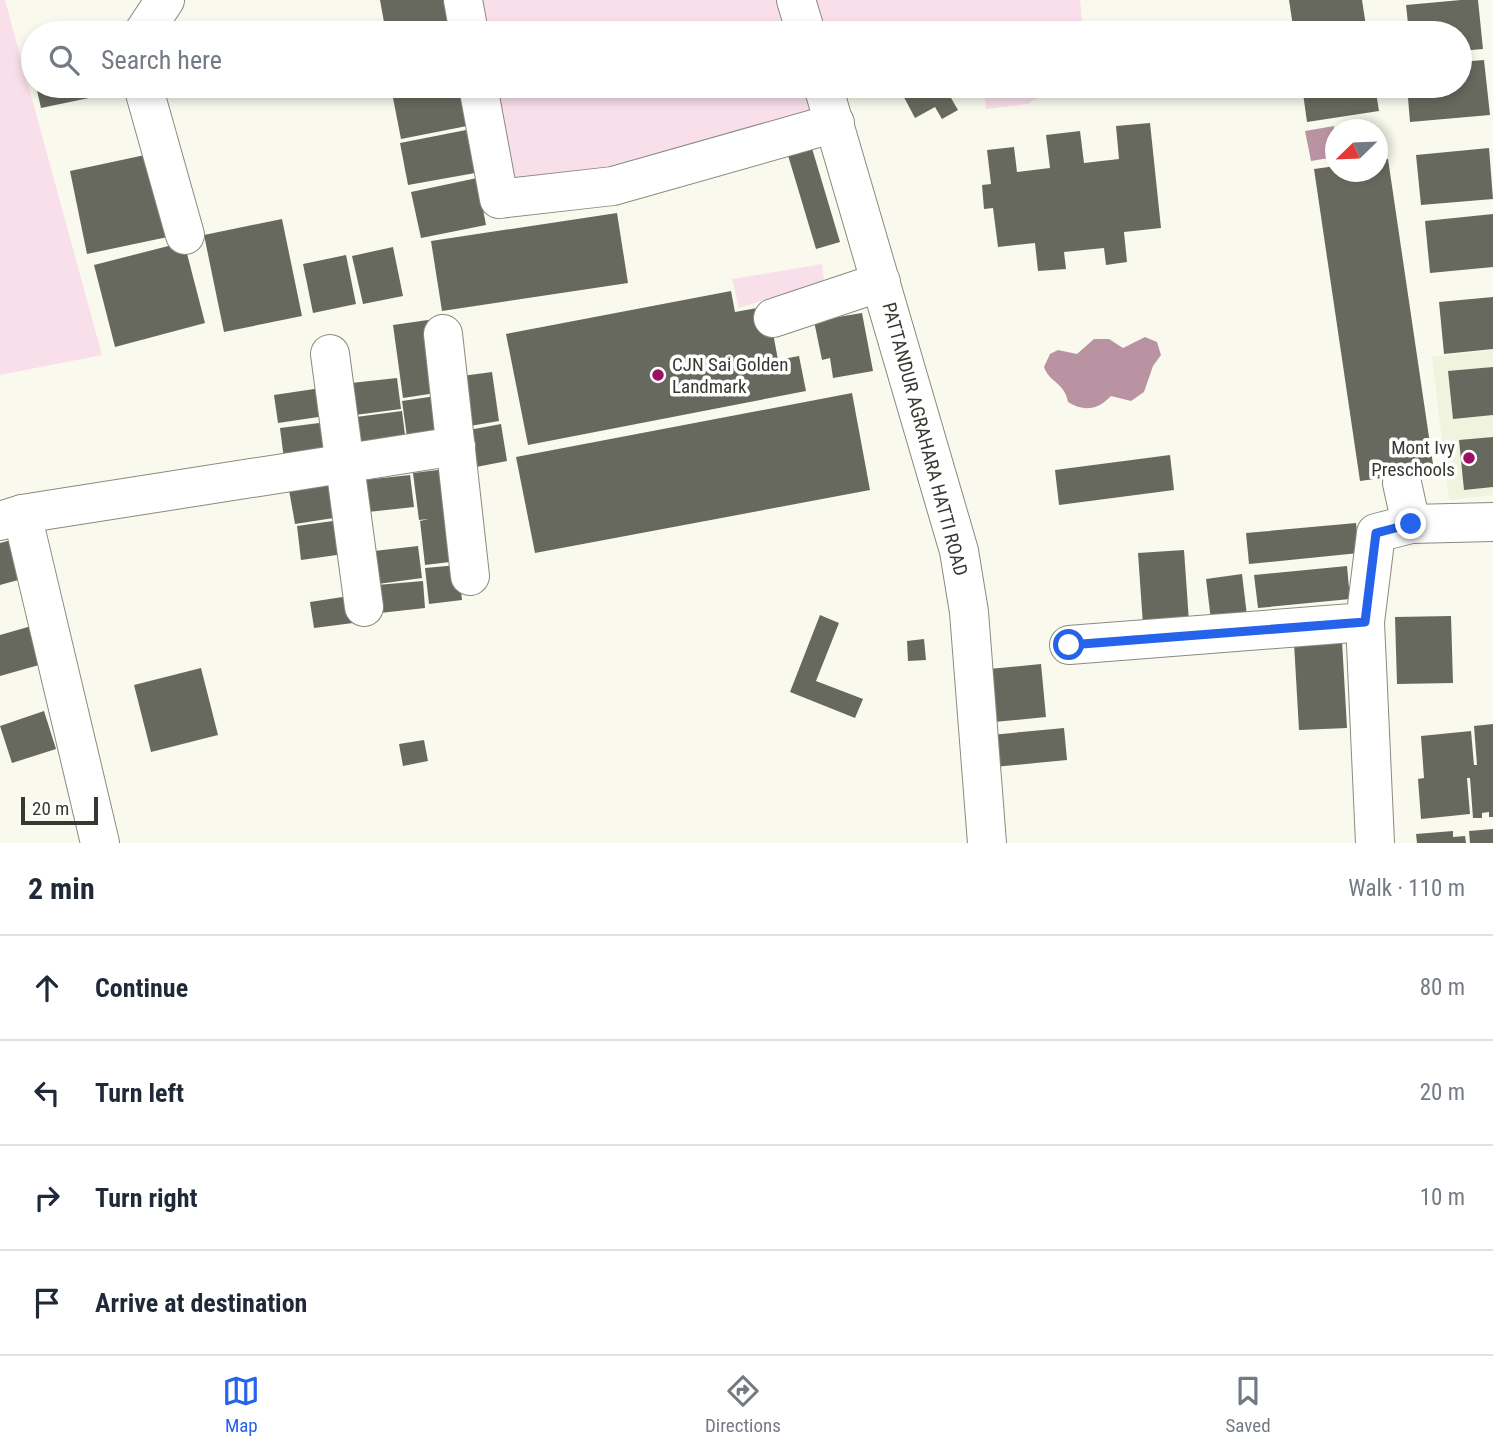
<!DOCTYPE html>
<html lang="en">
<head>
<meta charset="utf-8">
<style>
	:root { --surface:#fff; --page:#f6f6f7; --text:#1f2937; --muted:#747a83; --line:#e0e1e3; --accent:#2563eb }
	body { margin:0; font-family:"Roboto Condensed",sans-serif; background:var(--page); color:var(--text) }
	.compass { position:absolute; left:1325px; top:119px; width:63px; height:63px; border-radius:50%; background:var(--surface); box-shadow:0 4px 10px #0003; rotate:247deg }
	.scale { position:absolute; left:21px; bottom:18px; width:77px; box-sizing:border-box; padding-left:7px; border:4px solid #383833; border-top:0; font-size:19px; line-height:24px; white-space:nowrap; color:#383833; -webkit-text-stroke:5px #fff; paint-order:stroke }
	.stop { position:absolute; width:21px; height:21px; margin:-16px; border:5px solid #2563eb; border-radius:50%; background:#fff }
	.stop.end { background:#2563eb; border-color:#fff; box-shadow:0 2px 7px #0008 }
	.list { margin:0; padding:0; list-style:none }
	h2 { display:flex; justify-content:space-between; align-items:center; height:91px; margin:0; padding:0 28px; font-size:30px }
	h2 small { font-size:23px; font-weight:400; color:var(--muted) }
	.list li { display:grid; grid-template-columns:46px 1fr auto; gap:21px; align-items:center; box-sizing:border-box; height:105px; padding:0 28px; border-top:2px solid var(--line) }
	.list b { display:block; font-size:26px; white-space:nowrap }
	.list em { font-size:23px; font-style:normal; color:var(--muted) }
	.icon { flex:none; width:38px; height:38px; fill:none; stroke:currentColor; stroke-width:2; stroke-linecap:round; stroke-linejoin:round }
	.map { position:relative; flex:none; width:1493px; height:843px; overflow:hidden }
	.search { position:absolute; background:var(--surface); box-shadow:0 4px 10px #0003; left:21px; right:21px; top:21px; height:77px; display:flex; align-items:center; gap:18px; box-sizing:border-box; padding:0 24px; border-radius:38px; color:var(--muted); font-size:26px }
	.sheet { height:511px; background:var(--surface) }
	nav { display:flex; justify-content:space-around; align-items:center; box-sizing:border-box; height:98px; border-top:2px solid var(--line); background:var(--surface); font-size:19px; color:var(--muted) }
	nav a { display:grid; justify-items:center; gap:4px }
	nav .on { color:var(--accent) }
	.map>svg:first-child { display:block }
	.built { fill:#f0f3de }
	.green { fill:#f9dfea }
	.water { fill:#ba93a3 }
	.building { fill:#68695e }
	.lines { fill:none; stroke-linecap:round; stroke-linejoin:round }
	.minor-casing { stroke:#898b7f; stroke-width:40 }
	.minor { stroke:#fff; stroke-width:38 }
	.route { stroke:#2563eb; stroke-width:9 }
	.poi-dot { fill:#9a1163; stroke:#fff; stroke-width:2.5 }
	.labels { text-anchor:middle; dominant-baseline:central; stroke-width:7; stroke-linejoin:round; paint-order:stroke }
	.poi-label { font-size:19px; fill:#383833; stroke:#fff; text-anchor:start }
	.street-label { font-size:19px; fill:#383833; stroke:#fff }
</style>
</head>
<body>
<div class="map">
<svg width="1493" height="843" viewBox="0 0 1493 843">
	<rect width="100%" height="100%" fill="#f9faed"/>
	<path class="built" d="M1493,350v145l-44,5 -17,-143z"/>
	<g class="green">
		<path d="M0,0h5l97,355 -102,20z"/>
		<path d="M479,0h301l10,33h-305z"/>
		<path d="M808,0h272l3,33h-265z"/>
		<path d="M494,86h311l9,29 -199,60 -102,15z"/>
		<path d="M983,86h74l-29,18 -42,5z"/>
		<path d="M822,264l3,25 -53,8 -33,11 -7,-29z"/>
	</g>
	<g class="water">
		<path d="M1334,126l1,31 -24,4 -6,-30z"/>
		<path d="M1145,337l12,5 4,13 -8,11 -9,26 -13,9 -20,-5c-13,14 -27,16 -43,6 -3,-19 -19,-20 -24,-35l6,-13 8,-4 19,4 17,-15h15l14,9z"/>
	</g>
	<g class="building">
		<path d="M380,0h65l5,26 -36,7h-28z"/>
		<path d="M1289,0h73l5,33h-73z"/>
		<path d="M1461,0h17l5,49 -23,2v-18h-51l-3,-28z"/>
		<path d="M118,22l2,11h-49v-1z"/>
		<path d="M33,40v26h-1l-5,-25z"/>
		<path d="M1484,60l6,55 -80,7 -3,-36h53v-24z"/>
		<path d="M36,86h95l1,3 -91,19z"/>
		<path d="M396,86h24v1l-22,5z"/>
		<path d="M446,86h12l9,40 -66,13 -8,-41z"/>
		<path d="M898,86h46l14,24 -16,9 -7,-12 -20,11z"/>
		<path d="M1302,86h73l4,25 -72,11z"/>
		<path d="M1150,123l11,105 -37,4 3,30 -21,3 -2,-17 -40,4 2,17 -28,2 -3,-28 -37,4 -5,-39 -9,1 -2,-24 9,-1 -4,-34 27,-3 3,25 33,-4 -4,-33 34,-4 4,32 35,-4 -3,-33z"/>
		<path d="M466,130l9,43 -67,12 -8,-42z"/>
		<path d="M811,145l29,97 -24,7 -29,-97z"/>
		<path d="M1489,148l4,51 -72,6 -5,-50z"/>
		<path d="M159,152l18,83 -90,19 -17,-83z"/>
		<path d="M1388,159l46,312 -74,10 -46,-312 22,-3v6h42v-12z"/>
		<path d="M477,178l9,47 -65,13 -10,-46z"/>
		<path d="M617,213l11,70 -186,28 -11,-70z"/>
		<path d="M1493,214v53l-63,6 -5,-52z"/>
		<path d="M282,219l20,97 -78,16 -20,-97z"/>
		<path d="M184,242l21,81 -90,24 -21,-82z"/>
		<path d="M393,247l10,49 -40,8 -11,-48z"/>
		<path d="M346,255l10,49 -43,9 -10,-49z"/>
		<path d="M731,291l4,21 33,-6 10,54 21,-4 7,35 -278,54 -22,-111z"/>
		<path d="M1493,297v52l-49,5 -5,-52z"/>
		<path d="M862,313l11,58 -40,7 -3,-20 -8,2 -8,-39z"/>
		<path d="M428,320l8,73 -33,5 -10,-73z"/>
		<path d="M1493,367v48l-40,4 -5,-48z"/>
		<path d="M492,372l7,49 -29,5 -8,-50z"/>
		<path d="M397,378l4,31 -46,6 -4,-32z"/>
		<path d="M321,388l4,28 -47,7 -4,-28z"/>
		<path d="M852,393l18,97 -335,63 -19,-96z"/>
		<path d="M436,396l6,44 -34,4 -6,-43z"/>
		<path d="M402,411l4,32 -46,6 -4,-32z"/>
		<path d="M327,422l4,30 -47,7 -4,-31z"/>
		<path d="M501,424l6,37 -31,6 -7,-37z"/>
		<path d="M1493,437v50l-29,3 -5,-50z"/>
		<path d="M1170,455l4,35 -115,15 -4,-35z"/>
		<path d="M446,469l12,92 -33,4 -5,-44 8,-2 -9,1 -6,-47z"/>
		<path d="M410,475l4,32 -46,5 -4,-32z"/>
		<path d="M335,483l5,34 -45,7 -6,-34z"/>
		<path d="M340,520l4,34 -43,6 -4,-34z"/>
		<path d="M1356,523l3,30 -110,11 -3,-31z"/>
		<path d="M19,538l10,39 -29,8v-42z"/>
		<path d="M418,546l4,32 -44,6 -4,-33z"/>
		<path d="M1184,550l5,72 -46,3 -5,-72z"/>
		<path d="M458,565l4,35 -33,4 -4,-36z"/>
		<path d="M1347,566l3,33 -92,9 -4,-33z"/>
		<path d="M1242,574l5,42 -36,4 -5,-41z"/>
		<path d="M423,581l2,27 -45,5 -3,-28z"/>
		<path d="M349,596l4,27 -39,5 -4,-26z"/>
		<path d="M820,615l19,8 -23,58 47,18 -8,19 -65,-26z"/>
		<path d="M1451,616l2,67 -56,1 -2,-67z"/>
		<path d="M35,625l11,38 -46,13v-41z"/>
		<path d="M924,639l2,21 -18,1 -1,-20z"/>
		<path d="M1342,641l5,87 -48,2 -5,-87z"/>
		<path d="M1041,664l5,53 -52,5 -5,-53z"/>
		<path d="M201,668l17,67 -67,17 -17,-67z"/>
		<path d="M44,711l12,38 -44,14 -12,-37z"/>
		<path d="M1493,724v93h-4v-5l-7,1v5h-9l-3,-40h-3l3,36 -49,5 -3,-40 6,-1 -3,-42 50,-5 3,34h3l-3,-39z"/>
		<path d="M1064,728l3,32 -73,7 -3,-32z"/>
		<path d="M424,740l4,21 -25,5 -4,-22z"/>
		<path d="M1493,829v14h-23l-1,-12z"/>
		<path d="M1453,831v6l12,-1 1,7h-49l-1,-9z"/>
	</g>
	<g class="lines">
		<g class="minor-casing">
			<g id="minor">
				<path d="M463,0l6,33"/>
				<path d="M796,0l10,33"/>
				<path d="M143,33l22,-33"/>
				<path d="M143,86l42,149"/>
				<path d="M478,86l21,113 114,-13 222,-63"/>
				<path d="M823,86l136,465 10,61 18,231"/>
				<path d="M773,318l108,-36"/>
				<path d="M443,334l27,242"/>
				<path d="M330,354l34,253"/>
				<path d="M1402,483l9,41"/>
				<path d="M22,514l434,-68"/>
				<path d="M0,521l22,-7 78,329"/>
				<path d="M1069,645l296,-23"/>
				<path d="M1375,843l-10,-221 11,-89 35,-9 82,-2"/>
			</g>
		</g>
		<use href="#minor" class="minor"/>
	</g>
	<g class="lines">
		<path class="route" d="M1069,645l296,-23 11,-89 35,-9"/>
	</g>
	<g class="poi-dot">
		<circle cx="658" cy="375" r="7"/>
		<circle cx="1469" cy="458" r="7"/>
	</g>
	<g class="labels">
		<g class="poi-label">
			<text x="672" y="364">CJN Sai Golden<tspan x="672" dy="22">Landmark</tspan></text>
			<text x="1455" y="447" text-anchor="end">Mont Ivy<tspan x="1455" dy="22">Preschools</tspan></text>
		</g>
		<g class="street-label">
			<text transform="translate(925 439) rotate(75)">PATTANDUR AGRAHARA HATTI ROAD</text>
		</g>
	</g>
</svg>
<svg class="compass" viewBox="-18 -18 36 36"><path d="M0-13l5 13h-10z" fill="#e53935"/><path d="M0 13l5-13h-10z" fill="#747a83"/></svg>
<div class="scale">20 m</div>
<div class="stop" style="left:1069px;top:645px"></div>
<div class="stop end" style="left:1411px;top:524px"></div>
<div class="search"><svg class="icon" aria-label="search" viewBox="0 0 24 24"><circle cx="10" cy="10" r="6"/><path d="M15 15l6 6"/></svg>Search here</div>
</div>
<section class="sheet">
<h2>2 min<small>Walk · 110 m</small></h2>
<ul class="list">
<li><svg class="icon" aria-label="ahead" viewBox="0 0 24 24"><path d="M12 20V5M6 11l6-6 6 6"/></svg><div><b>Continue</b></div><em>80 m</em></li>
<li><svg class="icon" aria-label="left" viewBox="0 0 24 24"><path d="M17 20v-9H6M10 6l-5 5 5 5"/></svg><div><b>Turn left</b></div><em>20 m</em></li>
<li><svg class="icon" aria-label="right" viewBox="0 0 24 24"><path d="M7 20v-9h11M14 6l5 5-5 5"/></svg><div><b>Turn right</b></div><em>10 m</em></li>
<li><svg class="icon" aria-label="arrive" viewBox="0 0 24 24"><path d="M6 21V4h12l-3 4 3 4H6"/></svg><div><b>Arrive at destination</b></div></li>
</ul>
</section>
<nav>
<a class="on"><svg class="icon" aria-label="map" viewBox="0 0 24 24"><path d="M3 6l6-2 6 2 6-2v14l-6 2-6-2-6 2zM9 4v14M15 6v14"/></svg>Map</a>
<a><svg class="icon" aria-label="directions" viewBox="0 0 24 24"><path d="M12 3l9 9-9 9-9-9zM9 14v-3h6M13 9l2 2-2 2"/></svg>Directions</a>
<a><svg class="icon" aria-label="saved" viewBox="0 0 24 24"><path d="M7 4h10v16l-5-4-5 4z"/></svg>Saved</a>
</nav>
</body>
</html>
